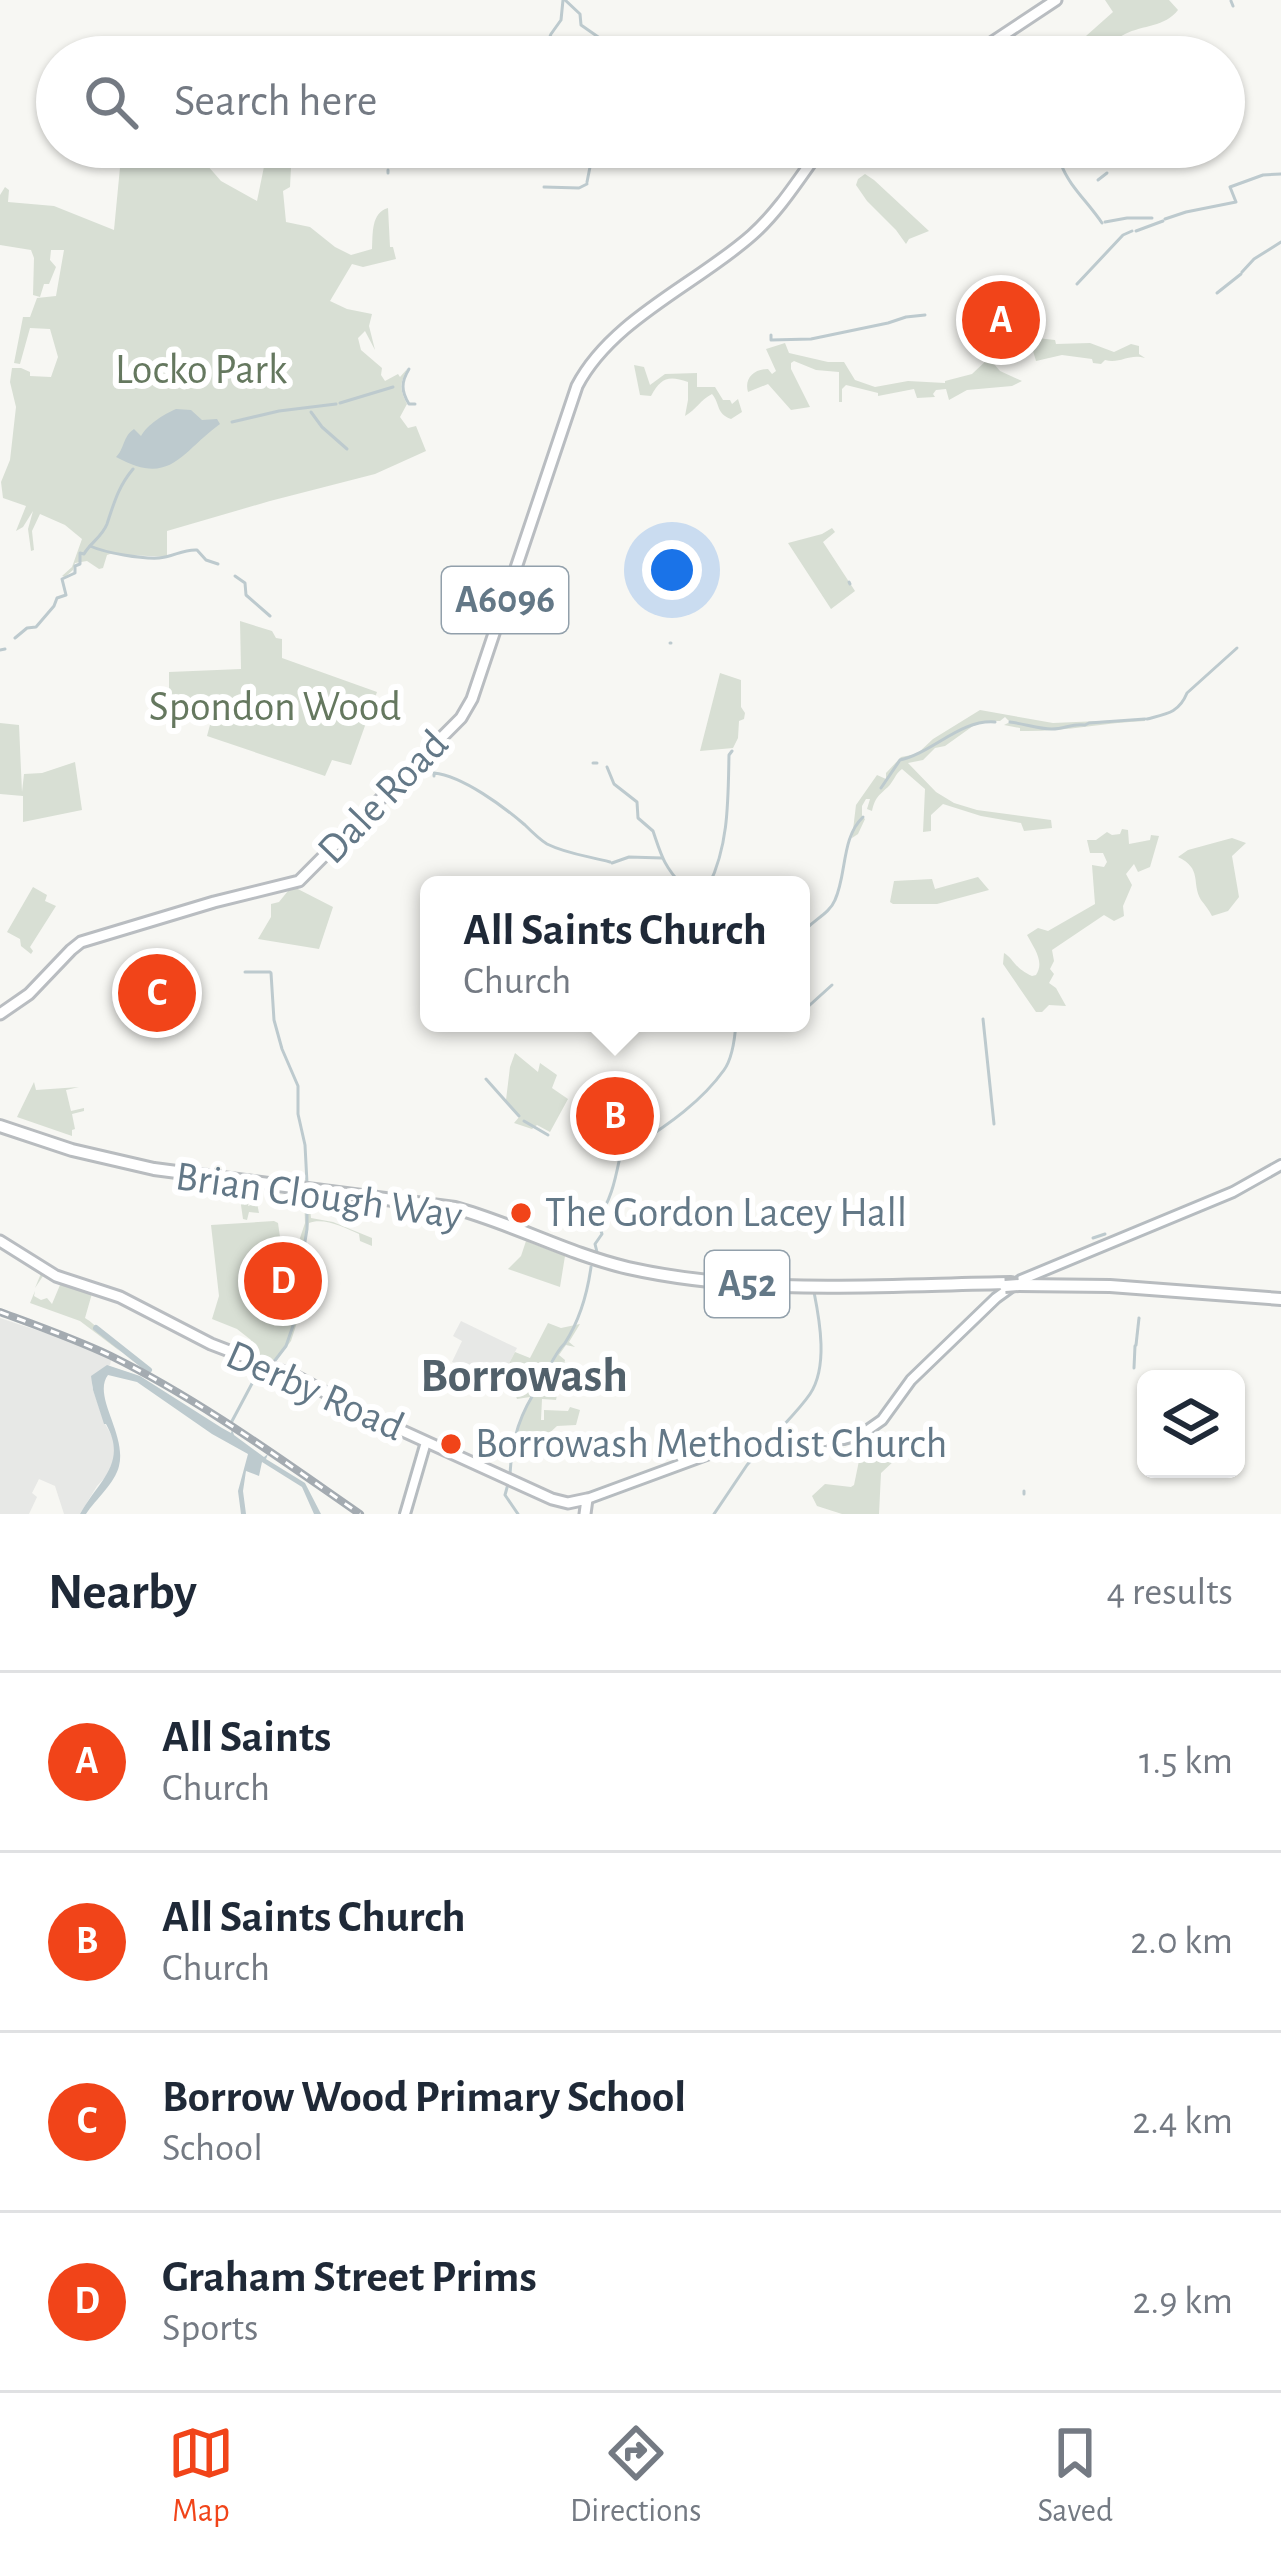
<!DOCTYPE html>
<html lang="en">
<head>
<meta charset="utf-8">
<style>
	:root { --surface:#fff; --page:#f2f2f3; --text:#1f2937; --muted:#747a83; --line:#e0e1e3; --accent:#f14419 }
	body { margin:0; font-family:"Alegreya Sans",sans-serif; background:var(--page); color:var(--text) }
	.controls { position:absolute; right:36px; bottom:36px; display:grid; overflow:hidden; border-radius:18px; box-shadow:0 3px 9px #0004 }
	.controls button { width:108px; height:108px; display:grid; place-items:center; padding:0; border:0; border-bottom:3px solid var(--line); background:var(--surface); color:var(--text); font:60px sans-serif }
	.you { position:absolute; left:672px; top:570px; width:42px; height:42px; margin:-30px; border:9px solid #fff; border-radius:50%; background:#1a73e8; box-shadow:0 0 0 18px #1a73e833 }
	.badge { display:grid; place-items:center; width:78px; height:78px; border-radius:50%; background:var(--accent); color:#fff; font-size:39px; font-weight:700 }
	.pin { position:absolute; translate:-50% -50%; border:6px solid #fff; box-shadow:0 3px 12px #0006 }
	.popup { position:absolute; left:420px; top:876px; width:390px; height:156px; box-sizing:border-box; display:grid; place-content:center; border-radius:18px; background:var(--surface); filter:drop-shadow(0 3px 9px #0005); font-size:39px; white-space:nowrap; color:var(--muted) }
	.popup b { font-size:45px; color:var(--text) }
	.popup::after { content:''; position:absolute; left:50%; top:100%; margin-left:-24px; border:24px solid transparent; border-top-color:var(--surface) }
	.list { margin:0; padding:0; list-style:none }
	h2 { display:flex; justify-content:space-between; align-items:center; height:156px; margin:0; padding:0 48px; font-size:51px }
	h2 small { font-size:39px; font-weight:400; color:var(--muted) }
	.list li { display:grid; grid-template-columns:78px 1fr auto; gap:36px; align-items:center; box-sizing:border-box; height:180px; padding:0 48px; border-top:3px solid var(--line) }
	.list b { display:block; font-size:45px; white-space:nowrap }
	.list p { margin:0; font-size:39px; white-space:nowrap; color:var(--muted) }
	.list em { font-size:39px; font-style:normal; color:var(--muted) }
	.icon { flex:none; width:66px; height:66px; fill:none; stroke:currentColor; stroke-width:2; stroke-linecap:round; stroke-linejoin:round }
	.map { position:relative; flex:none; width:1281px; height:1514px; overflow:hidden }
	.search { position:absolute; background:var(--surface); box-shadow:0 3px 9px #0004; left:36px; right:36px; top:36px; height:132px; display:flex; align-items:center; gap:30px; box-sizing:border-box; padding:0 42px; border-radius:66px; color:var(--muted); font-size:45px }
	.sheet { height:876px; background:var(--surface) }
	nav { display:flex; justify-content:space-around; align-items:center; box-sizing:border-box; height:168px; border-top:3px solid var(--line); background:var(--surface); font-size:33px; color:var(--muted) }
	nav a { display:grid; justify-items:center; gap:6px }
	nav .on { color:var(--accent) }
	.map>svg:first-child { display:block }
	.built { fill:#e7e8e6 }
	.green { fill:#d8dfd4 }
	.water { fill:#bdcace }
	.lines { fill:none; stroke-linecap:round; stroke-linejoin:round }
	.stream { stroke:#bdcace; stroke-width:3 }
	.canal { stroke:#bdcace; stroke-width:6 }
	.secondary-casing { stroke:#b6bcc0; stroke-width:14 }
	.primary-casing { stroke:#b9bdc1; stroke-width:15 }
	.trunk-casing { stroke:#b8bcbf; stroke-width:16 }
	.secondary { stroke:#fff; stroke-width:8 }
	.primary { stroke:#fff; stroke-width:9 }
	.trunk { stroke:#fff; stroke-width:10 }
	.rail-casing { stroke:#a4abb1; stroke-width:8 }
	.rail { stroke:#fff; stroke-width:3; stroke-dasharray:9; stroke-linecap:butt }
	.trunk-bridge-casing { stroke:#b8bcbf; stroke-width:16; stroke-linecap:butt }
	.trunk-bridge { stroke:#fff; stroke-width:10 }
	.poi-dot { fill:#f14419; stroke:#fff; stroke-width:4.5 }
	.labels { text-anchor:middle; dominant-baseline:central; stroke-width:12; stroke-linejoin:round; paint-order:stroke }
	.shield { fill:#fff; stroke:#92a0ab; stroke-width:3 }
	.shield-label { font-size:39px; font-weight:bold; fill:#637887 }
	.park-label { font-size:42px; fill:#65785f; stroke:#fff }
	.street-label { font-size:42px; fill:#637887; stroke:#fff }
	.poi-label { font-size:42px; fill:#637887; stroke:#fff; text-anchor:start }
	.quarter-label { font-size:48px; font-weight:bold; fill:#52616b; stroke:#fff }
</style>
</head>
<body>
<div class="map">
<svg width="1281" height="1514" viewBox="0 0 1281 1514">
	<rect width="100%" height="100%" fill="#f7f7f3"/>
	<g class="built">
		<path d="M130,973l55,4 8,18 -5,10 -11,6 -6,-4 -4,7 -10,-4 3,-10 -39,-3z"/>
		<path d="M0,1318l76,25 35,17 -1,5 -17,11 -1,11 12,35 9,16 2,17 -7,19 -11,12 -17,28h-16l-9,-28 -16,-7 -7,14 5,4 -8,17h-29z"/>
		<path d="M461,1321l56,27 -15,29 -50,-15 10,-21 -9,-5z"/>
	</g>
	<g class="green">
		<path d="M1105,0h64l9,10c-13,17 -35,15 -53,24 -12,6 -23,16 -34,23h-4l-10,-13 36,-32z"/>
		<path d="M130,147h31l35,13 4,-3 21,24 36,20 11,-54h24l-2,40 -7,4 3,31 24,5 25,20 16,8 21,-6c1,-16 -1,-36 16,-41l2,39h3l3,12 -33,8 -11,-3 -22,37 17,8 25,5 -3,12 6,24 -10,-19 -7,7 3,12 21,18 -1,7 4,6 13,-7 2,3 8,-9c-8,15 -9,20 -1,36l-7,13 8,11 8,-2 10,25 -51,23 -105,27 -103,30v26l-57,-3 -3,1 -4,13 -4,1 -12,-8 -12,2 -2,7 -8,7 -3,-1 10,-9 10,-28 -17,-14 -25,-11 -8,17 2,19 -3,1 -3,-22 5,-18 -10,16 -7,4 10,-25 -23,-8 -2,-16 9,-22 6,-53 -6,-25 2,-14h9l9,4v4l21,1 7,-20 -8,-28 -20,-1 -10,36 -6,-1 9,-46h7l7,-19 19,-2 8,-46h-13l-1,10 6,7 -7,17h-5l-4,13 -7,-2 1,-37 -3,-8 -31,-5v-50l5,-8 4,3 -1,12 46,4 60,24 7,-73z"/>
		<path d="M865,174l9,6 55,51 -20,8 -3,5 -10,-14 -29,-29 -11,-16 2,-6z"/>
		<path d="M1005,330l14,6 36,4 1,4 34,-1 24,9 17,-8 8,2v8l6,4c-16,-5 -24,6 -40,2l-4,4 -8,-1 -1,-4 -30,-4 -26,6 -3,-10 -39,-15z"/>
		<path d="M785,343l4,10 39,9h16l11,18 20,7 33,-6 37,2v-2l27,-7 17,-16 11,13 22,10 -10,5 -45,4 -18,10 -3,-11 -10,1 -3,4 2,3 -18,1 -3,-9 -36,7v-3l-32,-8 -4,4v13h-3v-30l-23,-2 -22,-9 -3,2v6l19,38 -19,3 -23,-26 -20,8c-4,-14 6,-23 20,-23l4,5 4,-3 -10,-22z"/>
		<path d="M634,365l10,2 6,18 15,-11 32,-1v14h18l8,13h7l2,4 6,-5 4,13 -11,7c-15,-5 -11,-16 -19,-25 -12,6 -15,15 -27,22l3,-16v-18c-20,-7 -27,-4 -37,14l-11,-1z"/>
		<path d="M832,528l3,4 -12,10 32,49 -24,18 -43,-66 34,-9z"/>
		<path d="M240,621l32,10 4,7 6,1v19l95,34 -26,73 -19,-5 -7,16 -118,-40 4,-15 -49,-8 7,-16v-25l72,-3z"/>
		<path d="M720,673l21,7v27l4,6 -1,6 -5,2 -1,17 -5,10 -33,3z"/>
		<path d="M980,710l73,13 92,-4v2c-43,2 -82,11 -125,10v-3l-16,-3 6,-3 -5,-5 -5,4h-12l-15,5 -28,20 -10,2 -12,12 -15,3 28,29 18,11 23,7 74,10 1,8 -28,3 -3,-8 -40,-7 -38,-12 -12,11v16l-8,1 2,-43 -23,-20c-7,5 -8,12 -14,18 -10,9 -13,11 -16,24l-5,-2 3,-10h-4l-4,7v10l3,3 -7,15 -6,4 4,-33 21,-30 9,4v-6l15,-16 16,-3 16,-15z"/>
		<path d="M0,723l19,2 3,67 2,-18 18,-1 33,-11 7,48 -59,12v-26l-23,-2z"/>
		<path d="M1122,829l6,1 1,14 21,-4 1,-5 8,1 -9,31 -12,5 -4,-8 -8,10 6,11 -9,21 1,10 -10,5 -10,-6 -52,35 2,11 -4,8 4,5 -5,9 7,5 10,18 -17,-1 -7,7h-6l-33,-48 1,-11c9,5 11,16 28,23l4,-1c9,-13 -2,-27 -9,-40l11,-7 10,3 47,-27 -3,-39 12,2 3,-5 -4,-9h-13l-3,-13h9l11,-8 5,3 8,-1z"/>
		<path d="M1232,838l14,5 -14,13 7,41 -11,14 -16,5c-3,-6 -7,-11 -11,-16 -10,-17 2,-31 -23,-43l10,-7z"/>
		<path d="M978,877l11,13 -52,14h-44l-3,-2 4,-21 38,-2 3,10z"/>
		<path d="M292,886l41,21 -14,42 -61,-10 13,-22v-13l8,-2z"/>
		<path d="M33,887l14,8 -2,6 11,5 -26,41 3,4 -2,3 -10,-8 -1,-7 -13,-7z"/>
		<path d="M515,1053l23,19 2,-9 17,12 -5,13 16,11 -18,33 -13,-7 -5,4 -18,-6 6,-7 -14,-16 4,-33z"/>
		<path d="M34,1082l2,8 43,-3 -13,3 5,21 13,-3v3l-12,3 3,15 -3,1v6l-55,-19z"/>
		<path d="M206,1182l154,19 -51,-2 2,19 22,4 39,16v8l-12,-5 -1,-7c-14,-6 -35,-17 -50,-11l-5,27 2,53 -6,10 -9,28 -18,24 -27,-10 5,-15 -14,-11 -25,-10 7,-23 -8,-71 63,-4 4,2 2,14 -12,6v5l33,-3 -1,-7 5,-15 -1,-27 -53,-8 -3,18 9,-3 2,10 -10,-1 -2,8 -4,-1 -2,-14 3,-17 -19,-3 -19,8 -4,-9z"/>
		<path d="M526,1241l39,15 -5,31 -52,-18 13,-13z"/>
		<path d="M42,1271l51,19 -8,28c12,7 26,25 36,34l-41,-31 -50,-18 5,-12 -1,5 7,4 6,-2 5,6 8,-19 -17,-9 -8,12z"/>
		<path d="M548,1323l13,5 19,-4 -11,18 6,5 -9,-2 -7,10 6,5 -9,40 -14,-1 -1,21h3v-10l24,1 2,-4 10,3 -4,15 -19,1 -14,13 -9,-5 -7,10 -8,-2 -2,8 -3,-2 2,-16 14,-35 -13,2 -6,-16 -9,-6 13,-25 15,6z"/>
		<path d="M860,1456l35,4 -14,13 -2,41h-37l-25,-8 -5,-10 13,-12 26,3 3,-2z"/>
	</g>
	<g class="water">
		<path d="M176,409l15,1 11,10 15,-1 3,5c-40,29 -49,63 -104,33 8,-7 7,-21 18,-28l7,7c6,-11 23,-22 35,-27z"/>
		<path d="M107,1365l33,11 82,52 9,5 1,-4 2,6 30,22 4,-3 -2,5 39,24 16,31h-7l-12,-27 -40,-25 -3,14 -13,-5 -3,20 3,23h-5l-3,-23 10,-37 -36,-20 -75,-52 -29,-7c-16,21 19,59 11,91 -4,17 -23,33 -33,48h-6c19,-34 48,-51 26,-90h-2l-11,-34 -2,-14z"/>
	</g>
	<g class="lines">
		<g class="stream">
			<path d="M565,0l15,14 1,11 33,23 6,9"/>
			<path d="M1231,1l2,5"/>
			<path d="M1202,50l3,-1"/>
			<path d="M541,57l10,-23 10,-14 2,-20"/>
			<path d="M482,151l2,-4"/>
			<path d="M1061,164c8,22 27,38 41,59"/>
			<path d="M388,173v-3"/>
			<path d="M1098,180l9,-7"/>
			<path d="M587,182l7,-35"/>
			<path d="M544,187l35,1 8,-4"/>
			<path d="M1165,219l21,-7 50,-10 -6,-15 33,-12 18,-1"/>
			<path d="M1105,222l22,-4h25"/>
			<path d="M1136,231l27,-10"/>
			<path d="M1242,272l12,-13 27,-17"/>
			<path d="M1077,284l46,-49 9,-4"/>
			<path d="M1217,293l24,-19"/>
			<path d="M771,335v5l40,-1 77,-16 18,-6 19,-2"/>
			<path d="M409,369c-8,13 -8,22 0,35h6"/>
			<path d="M340,403l53,-16"/>
			<path d="M311,412l11,15 25,22"/>
			<path d="M232,422l47,-11 57,-7"/>
			<path d="M90,546c16,7 51,13 69,12 14,-1 24,-9 38,-8l9,10 12,4"/>
			<path d="M235,576l10,7 1,12 24,21"/>
			<path d="M849,582l1,2"/>
			<path d="M15,638l12,-10 9,-1 18,-21 3,-8 9,-3 -4,-16 13,-6v-7l5,-2v-11l4,1c6,-11 18,-17 23,-30 7,-21 11,-37 26,-55"/>
			<path d="M670,643h1"/>
			<path d="M0,650l5,-1"/>
			<path d="M1147,719c19,-5 32,-6 40,-26l50,-45"/>
			<path d="M1010,722c16,2 28,7 42,7 13,0 20,-6 33,-4l4,-2 56,-4"/>
			<path d="M593,763h4"/>
			<path d="M607,767l7,17 23,18 1,16 15,13c8,23 10,34 29,54"/>
			<path d="M434,776v-3c29,3 70,34 91,52 7,7 14,14 22,19 20,10 41,12 63,18"/>
			<path d="M881,788l19,-28c32,-7 61,-41 95,-38"/>
			<path d="M612,863l17,-6 33,1"/>
			<path d="M709,885c20,-41 19,-85 20,-130l3,-4"/>
			<path d="M801,935c9,-14 28,-20 34,-35 12,-26 6,-62 28,-83"/>
			<path d="M245,972h25"/>
			<path d="M271,973l3,47 8,29 16,37v28l7,31 2,38"/>
			<path d="M801,1013l31,-28"/>
			<path d="M983,1019l11,105"/>
			<path d="M486,1079l33,37"/>
			<path d="M524,1121l24,14"/>
			<path d="M636,1145c32,-20 66,-44 88,-75 8,-11 11,-33 12,-47"/>
			<path d="M1093,1238l12,-4"/>
			<path d="M597,1252l-2,-8 7,-10 -5,-15c15,-18 19,-44 24,-67l13,-6"/>
			<path d="M1136,1345l3,-27"/>
			<path d="M273,1363l13,-17 19,-55 -2,-37 4,-25v-33"/>
			<path d="M1134,1368l1,-22"/>
			<path d="M231,1423l25,-47 12,-5"/>
			<path d="M772,1438c12,-14 27,-28 38,-44 18,-27 10,-72 4,-102"/>
			<path d="M510,1474c2,-36 10,-61 30,-90 9,-14 13,-29 25,-41 14,-22 22,-47 26,-76"/>
			<path d="M508,1484l-3,11 13,19"/>
			<path d="M1024,1494v-3"/>
			<path d="M714,1514l33,-49 17,-19"/>
		</g>
		<path class="canal" d="M96,1328l53,42"/>
		<g class="secondary-casing">
			<g id="secondary">
				<path d="M587,1499l144,-53 21,-4 30,1 62,-4 18,-5 20,-14 29,-40 85,-82 25,-18 212,-88 48,-27"/>
				<path d="M405,1514l21,-72"/>
			</g>
		</g>
		<g class="primary-casing">
			<g id="primary">
				<path d="M970,57l86,-57"/>
				<path d="M0,1014l29,-20 42,-44 10,-8 133,-40 85,-21 162,-163 11,-19 105,-313c35,-67 120,-102 175,-151 28,-25 48,-58 70,-88"/>
				<path d="M0,1241l56,35 64,21 91,47 86,33 64,35 191,87 16,4 19,-4 -2,15"/>
			</g>
		</g>
		<g class="trunk-casing">
			<g id="trunk">
				<path d="M0,1126l72,24 82,19 301,39c59,16 113,46 173,60 125,28 256,17 383,15"/>
				<path d="M1019,1285l91,1 171,13"/>
			</g>
		</g>
		<use href="#secondary" class="secondary"/>
		<use href="#primary" class="primary"/>
		<use href="#trunk" class="trunk"/>
		<g class="rail-casing">
			<path id="rail" d="M0,1312c38,14 75,27 111,44 89,44 168,102 249,158"/>
		</g>
		<use href="#rail" class="rail"/>
		<g class="trunk-bridge-casing">
			<path id="trunk-bridge" d="M1005,1286l14,-1"/>
		</g>
		<use href="#trunk-bridge" class="trunk-bridge"/>
	</g>
	<g class="poi-dot">
		<circle cx="521" cy="1213" r="12"/>
		<circle cx="451" cy="1444" r="12"/>
	</g>
	<g class="labels">
		<g class="shield">
			<rect x="442" y="567" width="126" height="66" rx="9"/>
			<rect x="705" y="1251" width="84" height="66" rx="9"/>
		</g>
		<g class="shield-label">
			<text x="505" y="600">A6096</text>
			<text x="747" y="1284">A52</text>
		</g>
		<g class="park-label">
			<text x="201" y="370">Locko Park</text>
			<text x="275" y="707">Spondon Wood</text>
		</g>
		<g class="street-label">
			<text transform="translate(383 797) rotate(-46)">Dale Road</text>
			<text transform="translate(319 1196) rotate(8)">Brian Clough Way</text>
			<text transform="translate(315 1391) rotate(24)">Derby Road</text>
		</g>
		<g class="poi-label">
			<text x="545" y="1213">The Gordon Lacey Hall</text>
			<text x="475" y="1444">Borrowash Methodist Church</text>
		</g>
		<g class="quarter-label">
			<text x="524" y="1377">Borrowash</text>
		</g>
	</g>
</svg>
<div class="controls">
<button><svg class="icon" aria-label="layers" viewBox="0 0 24 24"><path d="M12 4l9 5-9 5-9-5zM3 14l9 5 9-5"/></svg></button>
</div>
<div class="you"></div>
<div class="pin badge" style="left:1001px;top:320px">A</div>
<div class="pin badge" style="left:615px;top:1116px">B</div>
<div class="popup"><b>All Saints Church</b>Church</div>
<div class="pin badge" style="left:157px;top:993px">C</div>
<div class="pin badge" style="left:283px;top:1281px">D</div>
<div class="search"><svg class="icon" aria-label="search" viewBox="0 0 24 24"><circle cx="10" cy="10" r="6"/><path d="M15 15l6 6"/></svg>Search here</div>
</div>
<section class="sheet">
<h2>Nearby<small>4 results</small></h2>
<ul class="list">
<li><span class="badge">A</span><div><b>All Saints</b><p>Church</p></div><em>1.5 km</em></li>
<li><span class="badge">B</span><div><b>All Saints Church</b><p>Church</p></div><em>2.0 km</em></li>
<li><span class="badge">C</span><div><b>Borrow Wood Primary School</b><p>School</p></div><em>2.4 km</em></li>
<li><span class="badge">D</span><div><b>Graham Street Prims</b><p>Sports</p></div><em>2.9 km</em></li>
</ul>
</section>
<nav>
<a class="on"><svg class="icon" aria-label="map" viewBox="0 0 24 24"><path d="M3 6l6-2 6 2 6-2v14l-6 2-6-2-6 2zM9 4v14M15 6v14"/></svg>Map</a>
<a><svg class="icon" aria-label="directions" viewBox="0 0 24 24"><path d="M12 3l9 9-9 9-9-9zM9 14v-3h6M13 9l2 2-2 2"/></svg>Directions</a>
<a><svg class="icon" aria-label="saved" viewBox="0 0 24 24"><path d="M7 4h10v16l-5-4-5 4z"/></svg>Saved</a>
</nav>
</body>
</html>
